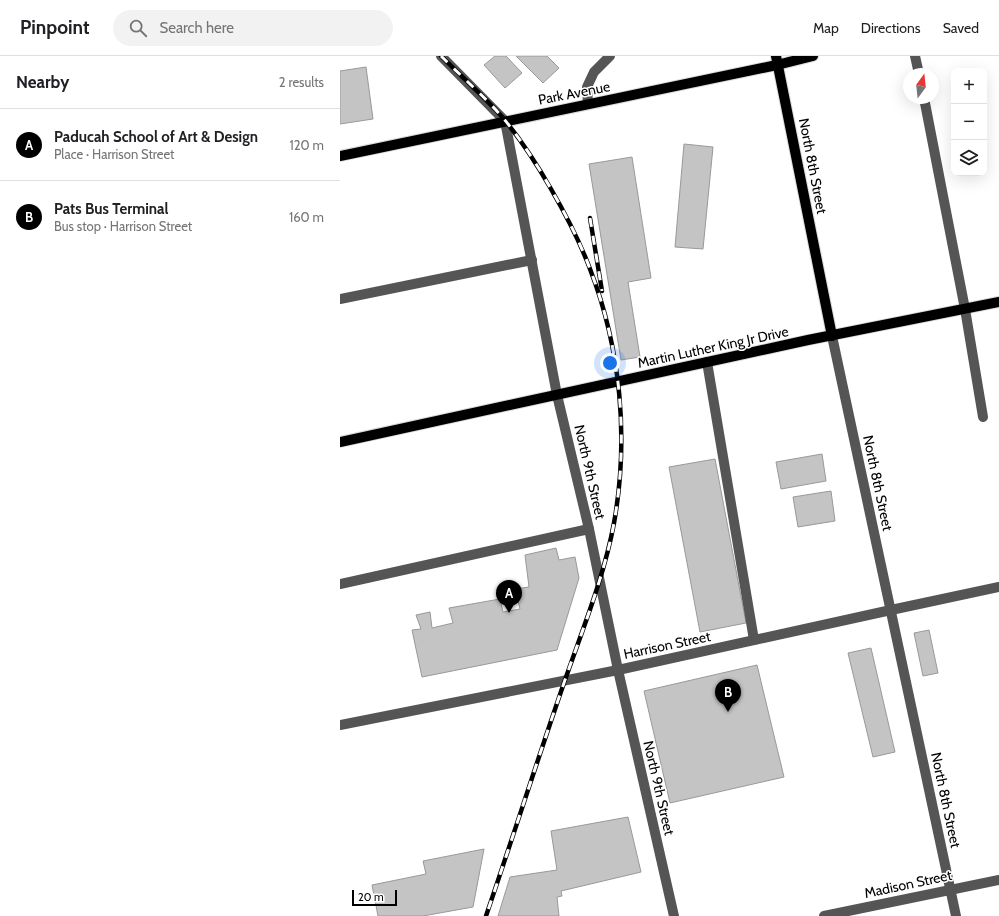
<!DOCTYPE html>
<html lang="en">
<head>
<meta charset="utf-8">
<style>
	:root { --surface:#fff; --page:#f2f2f2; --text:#202124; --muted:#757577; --line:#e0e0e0; --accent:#000 }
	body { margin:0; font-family:Cabin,sans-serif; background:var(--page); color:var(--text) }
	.controls { position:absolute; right:12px; top:12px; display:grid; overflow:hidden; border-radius:8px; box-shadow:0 4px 16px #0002 }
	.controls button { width:36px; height:36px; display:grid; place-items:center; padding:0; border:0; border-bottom:1px solid var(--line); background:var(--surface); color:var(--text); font:20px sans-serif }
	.compass { position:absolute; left:563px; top:12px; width:36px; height:36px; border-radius:50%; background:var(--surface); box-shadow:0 4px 16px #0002; rotate:15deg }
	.scale { position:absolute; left:12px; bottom:10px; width:45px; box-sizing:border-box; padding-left:4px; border:2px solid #000; border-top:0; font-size:11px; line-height:14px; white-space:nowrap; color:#000; -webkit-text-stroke:3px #fff; paint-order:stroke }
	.you { position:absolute; left:270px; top:307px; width:14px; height:14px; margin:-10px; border:3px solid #fff; border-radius:50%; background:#1a73e8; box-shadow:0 0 0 6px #1a73e833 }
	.badge { display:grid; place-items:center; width:26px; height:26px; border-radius:50%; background:var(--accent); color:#fff; font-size:13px; font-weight:700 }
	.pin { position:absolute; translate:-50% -33px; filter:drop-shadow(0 1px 2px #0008) }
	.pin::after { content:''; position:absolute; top:21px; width:14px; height:12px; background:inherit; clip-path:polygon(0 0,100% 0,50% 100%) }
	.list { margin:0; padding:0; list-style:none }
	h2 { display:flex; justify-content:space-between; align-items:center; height:52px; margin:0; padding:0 16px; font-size:17px }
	h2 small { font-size:13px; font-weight:400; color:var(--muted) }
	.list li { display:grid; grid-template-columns:26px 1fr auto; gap:12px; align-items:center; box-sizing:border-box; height:72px; padding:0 16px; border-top:1px solid var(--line) }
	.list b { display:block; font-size:15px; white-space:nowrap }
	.list p { margin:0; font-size:13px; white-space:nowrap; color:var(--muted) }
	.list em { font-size:13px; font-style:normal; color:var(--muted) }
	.icon { flex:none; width:22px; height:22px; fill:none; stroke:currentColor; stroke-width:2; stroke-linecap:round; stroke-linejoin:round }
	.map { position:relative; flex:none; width:659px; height:860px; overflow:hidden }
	header { display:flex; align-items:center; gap:24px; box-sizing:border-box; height:56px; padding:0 20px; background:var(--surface); border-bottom:1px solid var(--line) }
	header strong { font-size:19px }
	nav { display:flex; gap:22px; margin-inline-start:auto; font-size:14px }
	.search { width:280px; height:36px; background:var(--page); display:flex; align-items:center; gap:10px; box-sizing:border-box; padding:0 14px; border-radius:22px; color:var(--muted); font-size:15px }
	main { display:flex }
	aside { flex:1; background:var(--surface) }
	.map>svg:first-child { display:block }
	.building { fill:#c4c4c4; stroke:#999 }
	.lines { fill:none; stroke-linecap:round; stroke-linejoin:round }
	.major-casing { stroke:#dbdbdb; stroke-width:12 }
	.minor { stroke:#555; stroke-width:10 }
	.major { stroke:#000; stroke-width:10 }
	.rail-casing { stroke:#000; stroke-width:4.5 }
	.rail { stroke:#fff; stroke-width:3; stroke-dasharray:9; stroke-linecap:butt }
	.labels { text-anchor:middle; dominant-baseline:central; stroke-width:3; stroke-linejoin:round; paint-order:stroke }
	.street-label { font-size:14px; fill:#000; stroke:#fff }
</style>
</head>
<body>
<header>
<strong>Pinpoint</strong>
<div class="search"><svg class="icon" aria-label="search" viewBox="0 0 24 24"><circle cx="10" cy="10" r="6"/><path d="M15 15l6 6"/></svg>Search here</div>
<nav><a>Map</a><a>Directions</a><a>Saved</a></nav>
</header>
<main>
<aside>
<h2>Nearby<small>2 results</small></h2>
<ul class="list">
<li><span class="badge">A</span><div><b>Paducah School of Art &amp; Design</b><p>Place · Harrison Street</p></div><em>120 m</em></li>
<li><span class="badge">B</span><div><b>Pats Bus Terminal</b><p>Bus stop · Harrison Street</p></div><em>160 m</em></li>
</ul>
</aside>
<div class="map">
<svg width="659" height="860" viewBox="0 0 659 860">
	<rect width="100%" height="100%" fill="#fff"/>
	<g class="building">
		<path d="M155,0h11l16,17 -17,15 -21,-23z"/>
		<path d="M176,0h31l12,12 -16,15z"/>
		<path d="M26,11l7,52 -33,5v-53z"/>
		<path d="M344,88l29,3 -10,102 -28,-2z"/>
		<path d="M292,101l19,121 -23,4 12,75 -19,3 -32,-196z"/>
		<path d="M482,398l4,27 -45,8 -5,-27z"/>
		<path d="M375,403l31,164 -46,9 -31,-165z"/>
		<path d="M491,435l4,30 -37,6 -5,-30z"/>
		<path d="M216,492l3,12 16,-3 4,21 -22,72 -135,27 -10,-47 9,-1 -5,-14 14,-3 2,16 21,-5 -4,-15 51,-9 3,13 17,-3 -5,-20 14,-2 -4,-32z"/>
		<path d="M589,574l9,43 -15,3 -9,-43z"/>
		<path d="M531,592l24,104 -22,5 -25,-104z"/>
		<path d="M417,609l27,112 -114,26 -26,-112z"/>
		<path d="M288,761l13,55 -80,19 1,5 -5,1 2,19h-61l12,-39 47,-7 -6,-39z"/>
		<path d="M144,793l-11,58 -50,9h-45l-6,-31 54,-11 -3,-13z"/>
	</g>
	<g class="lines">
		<g class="major-casing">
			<g id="major">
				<path d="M436,0l56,280"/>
				<path d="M0,100l437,-91 36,-9"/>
				<path d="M0,386l468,-102 191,-38"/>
			</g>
		</g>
		<g class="minor">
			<path d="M101,0l64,65 52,274 32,134 29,141 56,246"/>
			<path d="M575,0l4,18"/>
			<path d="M584,42l41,211 18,108"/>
			<path d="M248,48l-1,-17 7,-15 16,-16"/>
			<path d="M0,243l192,-39"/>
			<path d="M492,280l124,580"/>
			<path d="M367,306l47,278"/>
			<path d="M0,528l249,-55"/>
			<path d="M0,669l278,-55 273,-60 108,-23"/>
			<path d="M484,860l175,-36"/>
		</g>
		<use href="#major" class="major"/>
		<g class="rail-casing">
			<g id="rail">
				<path d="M101,0c21,21 44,41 63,63 17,21 34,47 47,70 15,26 29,53 39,80 31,80 39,170 24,254 -10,54 -31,105 -49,157 -27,78 -52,157 -79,236"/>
				<path d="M250,162l12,73"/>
			</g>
		</g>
		<use href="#rail" class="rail"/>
	</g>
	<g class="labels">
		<g class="street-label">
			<text transform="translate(234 37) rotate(-11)">Park Avenue</text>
			<text transform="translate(473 110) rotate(79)">North 8th Street</text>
			<text transform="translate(373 291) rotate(-12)">Martin Luther King Jr Drive</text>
			<text transform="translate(250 416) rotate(77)">North 9th Street</text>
			<text transform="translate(538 427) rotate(78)">North 8th Street</text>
			<text transform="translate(327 589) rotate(-12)">Harrison Street</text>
			<text transform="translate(319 732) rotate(77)">North 9th Street</text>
			<text transform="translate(606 744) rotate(78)">North 8th Street</text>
			<text transform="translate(568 828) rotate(-12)">Madison Street</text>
		</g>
	</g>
</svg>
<div class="controls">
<button>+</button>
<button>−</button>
<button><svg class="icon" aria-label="layers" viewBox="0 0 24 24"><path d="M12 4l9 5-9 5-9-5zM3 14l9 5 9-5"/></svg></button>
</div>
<svg class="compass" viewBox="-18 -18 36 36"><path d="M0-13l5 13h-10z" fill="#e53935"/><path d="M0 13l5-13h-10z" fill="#757577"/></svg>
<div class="scale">20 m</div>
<div class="you"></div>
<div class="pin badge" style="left:169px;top:557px">A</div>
<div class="pin badge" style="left:388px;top:656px">B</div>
</div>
</main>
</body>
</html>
